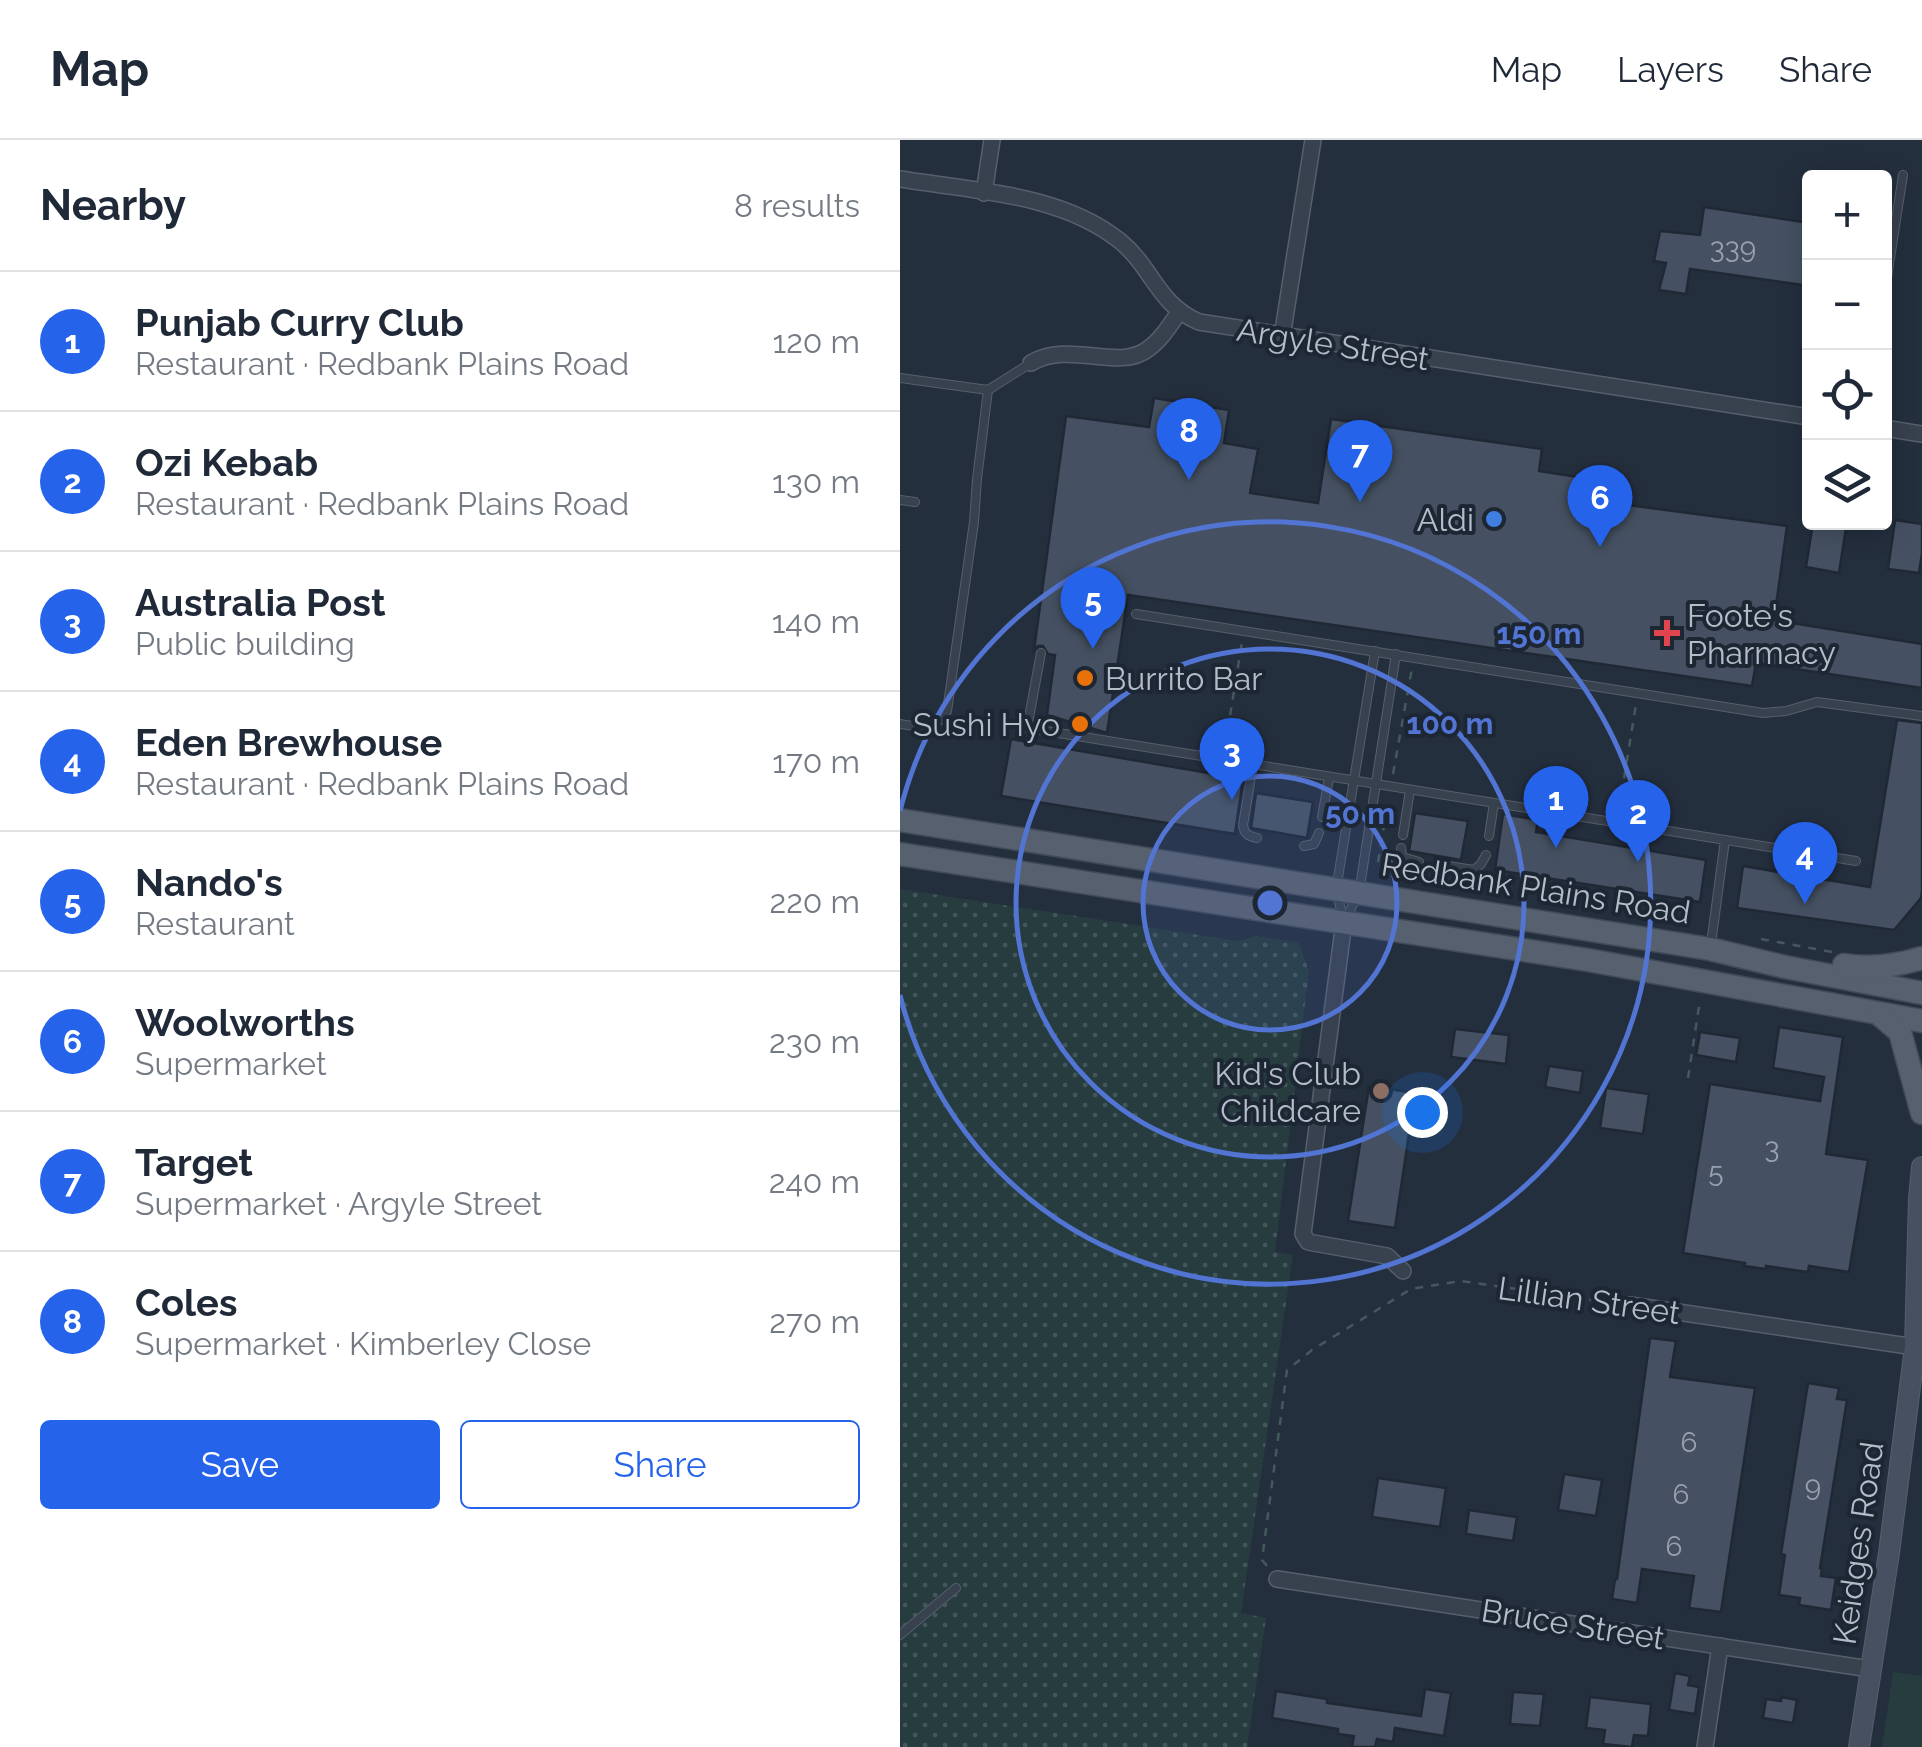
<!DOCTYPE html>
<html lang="en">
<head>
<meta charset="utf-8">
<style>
	:root { --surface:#fff; --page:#f6f6f7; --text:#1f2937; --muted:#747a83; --line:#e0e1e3; --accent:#2563eb }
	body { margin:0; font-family:Raleway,sans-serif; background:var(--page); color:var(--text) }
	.controls { position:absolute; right:30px; top:30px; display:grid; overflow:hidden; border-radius:10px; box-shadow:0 5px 25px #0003 }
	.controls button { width:90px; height:90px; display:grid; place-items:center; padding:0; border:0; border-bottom:2px solid var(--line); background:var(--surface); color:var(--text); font:50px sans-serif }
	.you { position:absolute; left:522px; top:972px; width:35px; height:35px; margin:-25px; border:8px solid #fff; border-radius:50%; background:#1a73e8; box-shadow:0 0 0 15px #1a73e833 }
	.badge { display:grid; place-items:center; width:65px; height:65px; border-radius:50%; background:var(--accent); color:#fff; font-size:32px; font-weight:700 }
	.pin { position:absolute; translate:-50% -82px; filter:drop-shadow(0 2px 5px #0008) }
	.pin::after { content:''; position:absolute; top:52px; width:35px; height:30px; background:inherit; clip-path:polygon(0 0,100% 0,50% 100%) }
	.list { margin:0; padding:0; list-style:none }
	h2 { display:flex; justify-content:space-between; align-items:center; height:130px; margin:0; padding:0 40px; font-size:42px }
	h2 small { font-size:32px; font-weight:400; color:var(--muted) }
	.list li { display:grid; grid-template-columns:65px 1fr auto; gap:30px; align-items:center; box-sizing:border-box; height:140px; padding:0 40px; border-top:2px solid var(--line) }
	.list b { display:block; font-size:38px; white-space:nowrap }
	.list p { margin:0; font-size:32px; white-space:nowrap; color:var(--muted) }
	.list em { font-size:32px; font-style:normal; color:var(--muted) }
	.actions { display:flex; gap:20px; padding:30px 40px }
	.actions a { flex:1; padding:22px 0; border:2px solid var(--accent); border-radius:10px; text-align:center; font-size:35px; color:var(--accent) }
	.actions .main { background:var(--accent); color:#fff }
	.icon { flex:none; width:55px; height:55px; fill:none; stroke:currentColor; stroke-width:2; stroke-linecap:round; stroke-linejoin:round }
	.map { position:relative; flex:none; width:1022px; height:1607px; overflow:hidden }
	header { display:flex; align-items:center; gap:60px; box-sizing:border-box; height:140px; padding:0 50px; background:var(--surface); border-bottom:2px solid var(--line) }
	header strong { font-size:48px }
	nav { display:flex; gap:55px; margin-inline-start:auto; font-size:35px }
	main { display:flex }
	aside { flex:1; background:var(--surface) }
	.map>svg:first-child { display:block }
	.grass { fill:#263c3f }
	.park { fill:url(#park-dots) }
	.building { fill:#455162; stroke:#1f2835; stroke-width:2.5 }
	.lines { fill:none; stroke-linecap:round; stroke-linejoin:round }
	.lane-casing { stroke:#565f6c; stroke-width:10 }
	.street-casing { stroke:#565f6c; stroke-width:18 }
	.secondary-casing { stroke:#565f6c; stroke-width:22 }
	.primary-casing { stroke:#414a57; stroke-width:25 }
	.path { stroke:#44595c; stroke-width:2.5; stroke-dasharray:8 8; stroke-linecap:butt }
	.lane { stroke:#38414e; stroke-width:8 }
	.street { stroke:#38414e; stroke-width:15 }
	.secondary { stroke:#465061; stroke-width:20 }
	.primary { stroke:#56606e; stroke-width:22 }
	.ring { fill:none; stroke:#5274d3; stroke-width:5 }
	.shop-dot { fill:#3f7fe0; stroke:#1d2633; stroke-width:4 }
	.health-dot { fill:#e0444e; stroke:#1d2633; stroke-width:4 }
	.food-dot { fill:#e8710a; stroke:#1d2633; stroke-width:4 }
	.education-dot { fill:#8d6e63; stroke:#1d2633; stroke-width:4 }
	.labels { text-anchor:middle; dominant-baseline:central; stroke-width:8; stroke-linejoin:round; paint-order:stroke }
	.number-label { font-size:28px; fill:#98a1af }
	.street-label { font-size:32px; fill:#b4bcc9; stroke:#1d2633 }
	.poi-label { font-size:32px; fill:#b4bcc9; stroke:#1d2633; text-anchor:end }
	.centre { fill:#5274d3; stroke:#1d2633; stroke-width:5 }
	.ring-label { font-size:30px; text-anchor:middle; font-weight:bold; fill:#5274d3; stroke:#1d2633; stroke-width:8; stroke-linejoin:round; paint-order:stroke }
</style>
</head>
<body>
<header>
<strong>Map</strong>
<nav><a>Map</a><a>Layers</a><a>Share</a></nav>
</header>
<main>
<aside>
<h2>Nearby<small>8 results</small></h2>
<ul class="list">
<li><span class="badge">1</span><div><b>Punjab Curry Club</b><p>Restaurant · Redbank Plains Road</p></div><em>120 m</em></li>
<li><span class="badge">2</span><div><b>Ozi Kebab</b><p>Restaurant · Redbank Plains Road</p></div><em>130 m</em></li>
<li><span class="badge">3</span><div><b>Australia Post</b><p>Public building</p></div><em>140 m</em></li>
<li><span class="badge">4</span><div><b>Eden Brewhouse</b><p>Restaurant · Redbank Plains Road</p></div><em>170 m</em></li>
<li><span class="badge">5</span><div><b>Nando's</b><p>Restaurant</p></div><em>220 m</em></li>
<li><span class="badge">6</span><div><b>Woolworths</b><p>Supermarket</p></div><em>230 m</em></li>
<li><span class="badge">7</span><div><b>Target</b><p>Supermarket · Argyle Street</p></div><em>240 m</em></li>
<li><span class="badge">8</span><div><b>Coles</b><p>Supermarket · Kimberley Close</p></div><em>270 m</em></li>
</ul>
<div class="actions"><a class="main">Save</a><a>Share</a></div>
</aside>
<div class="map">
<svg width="1022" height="1607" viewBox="0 0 1022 1607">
	<defs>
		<pattern id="park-dots" width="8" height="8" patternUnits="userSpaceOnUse" patternTransform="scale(2.5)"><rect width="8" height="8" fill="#263c3f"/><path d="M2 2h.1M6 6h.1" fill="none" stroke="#435659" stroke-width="1.8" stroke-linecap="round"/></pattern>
	</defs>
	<rect width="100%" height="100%" fill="#242f3e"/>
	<path class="grass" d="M993,1532l29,4v71h-40z"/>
	<path class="park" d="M0,749l338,52 20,-5 41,7 10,28 -34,281 18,3 -52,358 25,5 -19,129h-347z"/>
	<g class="building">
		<path d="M804,67l106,16v63l-120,-17 -4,25 -27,-4 7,-27 -12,-2 6,-30 40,4z"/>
		<path d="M254,258l75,12 -5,33 34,6 -8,44 68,10 13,-84 211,30 -3,22 45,7 -2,21 205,27 -13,94 148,24v44l-166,-25 -4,23 -624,-91 -21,138 -60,-18 8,-60 -7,-1 -5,-8h-5l-4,4 32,-234 83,11z"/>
		<path d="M995,380l27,4v29l-3,20 -31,-4z"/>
		<path d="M913,382h34l-8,51 -33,-6z"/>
		<path d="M997,580l25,3v168l-1,7 -27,32 -157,-22 6,-42 127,21z"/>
		<path d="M111,599l232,40 -8,55 -234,-38z"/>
		<path d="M356,653l57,9 -6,36 -56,-10z"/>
		<path d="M515,673l53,8 -7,39 -52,-9z"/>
		<path d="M603,674l35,6 -2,12 170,28 -6,42 -205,-32z"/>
		<path d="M879,887l64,10 -17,117 42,6 -19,112 -40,-6 -1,6 -42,-6v3l-22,-3 1,-3 -62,-10 27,-169 110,17 4,-24 -51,-9z"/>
		<path d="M555,889l54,6 -3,29 -55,-7z"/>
		<path d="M800,892l40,6 -4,24 -40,-7z"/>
		<path d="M649,926l34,5 -3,22 -35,-6z"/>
		<path d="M469,946l46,7 -20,135 -47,-7z"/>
		<path d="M706,948l43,6 -6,40 -43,-6z"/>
		<path d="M750,1198l26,3 -6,36 85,11 -34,224 -32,-4 5,-32 -52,-7 -5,34 -25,-4 3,-20h2z"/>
		<path d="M908,1243l31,5 -2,11 10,1 -27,168h2l-1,8 15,2 -5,32 -32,-5 1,-7 -21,-3 6,-40 -4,-1z"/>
		<path d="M664,1334l38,6 -6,36 -38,-6z"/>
		<path d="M478,1338l68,10 -6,39 -68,-10z"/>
		<path d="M569,1370l48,7 -4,24 -47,-7z"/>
		<path d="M775,1533l15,3 -2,9 11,2 -4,27 -26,-4z"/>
		<path d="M525,1549l26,4 -7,43 -49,-8 -2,14 -16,-3 -2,8h-23l2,-11 -16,-2v-5l-66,-11 4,-27 51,8v4l94,13z"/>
		<path d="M613,1552l31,2 -4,32 -30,-2z"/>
		<path d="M690,1557l61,7 -3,32 -14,-1 -2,12 -29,-3 2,-14 -19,-2z"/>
		<path d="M881,1557l16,3 -4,23 -30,-5 3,-19 15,2z"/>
	</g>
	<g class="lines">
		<g class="lane-casing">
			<g id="lane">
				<path d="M984,157l19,-122"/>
				<path d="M0,238l88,12 43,-27"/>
				<path d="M0,360l15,2"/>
				<path d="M236,474l627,99 23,-2 31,-9 105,14"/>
				<path d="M141,513l-14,75 829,133"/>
				<path d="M0,584c20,3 36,7 47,-13l27,-189 3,-43 11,-89"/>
				<path d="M353,625l-10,60c1,9 5,11 14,13"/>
				<path d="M422,677l7,-39"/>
				<path d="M503,695l7,-45"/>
				<path d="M589,696l5,-33"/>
				<path d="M404,706l10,-2 5,-11"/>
				<path d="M501,708l1,9 17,5"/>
				<path d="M541,725l33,5 7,-6 5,-9"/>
				<path d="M443,778l-7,-28 39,-239"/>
				<path d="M446,778l13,-25 37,-239"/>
				<path d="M811,804l14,-104"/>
				<path d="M0,1495l56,-47"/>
			</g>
		</g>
		<g class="street-casing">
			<g id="street">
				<path d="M0,39c73,12 160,14 220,62 33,27 37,63 79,81l610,95"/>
				<path d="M84,53l8,-53"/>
				<path d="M382,197l31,-197"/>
				<path d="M131,223c39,-23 87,9 117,-14 13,-9 22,-24 31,-37"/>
				<path d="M984,288l38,6"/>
				<path d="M444,782l-41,312 5,8 79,14 16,15"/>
				<path d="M730,1165l285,42"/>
				<path d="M377,1439l593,90"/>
				<path d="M805,1607l15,-101"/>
			</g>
		</g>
		<g class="secondary-casing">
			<path id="secondary" d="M959,1607l30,-194 26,-206 4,-149 3,-31"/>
		</g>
		<g class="primary-casing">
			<g id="primary">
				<path d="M0,680l810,129 75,18 137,26"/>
				<path d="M0,714l688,106 334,61"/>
				<path d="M944,825c27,4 52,1 78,-7"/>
				<path d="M979,874l21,18 22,81"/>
			</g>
		</g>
		<g class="path">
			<path d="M325,607l17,-105"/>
			<path d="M493,634l19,-106"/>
			<path d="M719,670l17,-106"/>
			<path d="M478,722l10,-61"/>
			<path d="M861,799l71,13"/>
			<path d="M788,938l12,-78"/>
			<path d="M367,1426l-5,-6 25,-190 25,-20 99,-61 50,-8 152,22"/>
		</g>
		<use href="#lane" class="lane"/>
		<use href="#street" class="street"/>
		<use href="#secondary" class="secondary"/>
		<use href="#primary" class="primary"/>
	</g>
	<circle cx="370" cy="763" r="127" fill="#5274d3" fill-opacity=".12"/>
	<g class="ring">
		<circle cx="370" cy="763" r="127"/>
		<circle cx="370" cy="763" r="254"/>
		<path d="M0 671A381 381 0 1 1 0 855"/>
	</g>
	<circle class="shop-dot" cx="594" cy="379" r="10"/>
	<path class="health-dot" d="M762 478h10v10h10v10h-10v10h-10v-10h-10v-10h10z"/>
	<g class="food-dot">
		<circle cx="185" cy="538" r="10"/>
		<circle cx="180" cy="584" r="10"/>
	</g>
	<circle class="education-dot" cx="481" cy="951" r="10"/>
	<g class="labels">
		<g class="number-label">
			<text x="833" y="108">339</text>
			<text x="872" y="1008">3</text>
			<text x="816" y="1032">5</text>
			<text x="789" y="1302">6</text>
			<text x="913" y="1346">9</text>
			<text x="781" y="1354">6</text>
			<text x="774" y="1406">6</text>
		</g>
		<g class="street-label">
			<text transform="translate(433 204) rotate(9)">Argyle Street</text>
			<text transform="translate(636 748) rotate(9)">Redbank Plains Road</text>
			<text transform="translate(689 1160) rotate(8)">Lillian Street</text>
			<text transform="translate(958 1403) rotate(-82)">Keidges Road</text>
			<text transform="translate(673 1484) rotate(9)">Bruce Street</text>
		</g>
		<g class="poi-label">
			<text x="574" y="379">Aldi</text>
			<text x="787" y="475" text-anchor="start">Foote's<tspan x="787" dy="37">Pharmacy</tspan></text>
			<text x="205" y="538" text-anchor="start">Burrito Bar</text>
			<text x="160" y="584">Sushi Hyo</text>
			<text x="461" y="933">Kid's Club<tspan x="461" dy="37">Childcare</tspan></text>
		</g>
	</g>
	<circle cx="370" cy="763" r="15" class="centre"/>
	<g class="ring-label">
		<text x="639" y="504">150 m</text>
		<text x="550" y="594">100 m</text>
		<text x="460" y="684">50 m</text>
	</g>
</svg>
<div class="controls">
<button>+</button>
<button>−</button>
<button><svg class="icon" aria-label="locate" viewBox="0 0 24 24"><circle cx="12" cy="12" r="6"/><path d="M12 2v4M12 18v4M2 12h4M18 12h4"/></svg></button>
<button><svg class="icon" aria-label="layers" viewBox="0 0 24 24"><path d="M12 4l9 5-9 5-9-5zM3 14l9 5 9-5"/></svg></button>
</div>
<div class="you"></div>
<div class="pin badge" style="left:656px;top:708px">1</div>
<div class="pin badge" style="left:738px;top:722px">2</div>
<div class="pin badge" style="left:332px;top:660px">3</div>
<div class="pin badge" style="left:905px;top:764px">4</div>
<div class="pin badge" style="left:193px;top:509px">5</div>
<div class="pin badge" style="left:700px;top:407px">6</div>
<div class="pin badge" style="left:460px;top:362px">7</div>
<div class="pin badge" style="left:289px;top:340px">8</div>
</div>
</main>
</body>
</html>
